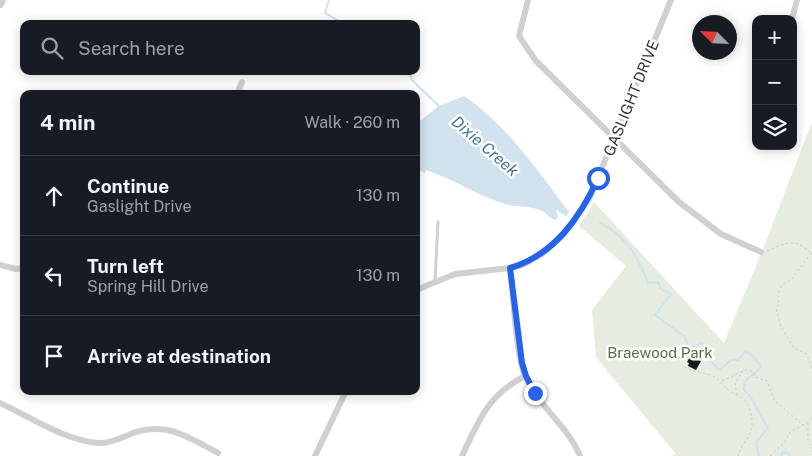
<!DOCTYPE html>
<html lang="en">
<head>
<meta charset="utf-8">
<style>
	:root { --surface:#171b24; --page:#20242c; --text:#f1f3f6; --muted:#9ea1a6; --line:#363941 }
	body { margin:0; font-family:"Public Sans",sans-serif; background:var(--page); color:var(--text) }
	.controls { position:absolute; right:15px; top:15px; display:grid; overflow:hidden; border-radius:10px; box-shadow:0 2px 12px #0003 }
	.controls button { width:45px; height:45px; display:grid; place-items:center; padding:0; border:0; border-bottom:1px solid var(--line); background:var(--surface); color:var(--text); font:25px sans-serif }
	.compass { position:absolute; left:692px; top:15px; width:45px; height:45px; border-radius:50%; background:var(--surface); box-shadow:0 2px 12px #0003; rotate:294deg }
	.stop { position:absolute; width:15px; height:15px; margin:-11px; border:4px solid #2563eb; border-radius:50%; background:#fff }
	.stop.end { background:#2563eb; border-color:#fff; box-shadow:0 1px 5px #0008 }
	.list { margin:0; padding:0; list-style:none }
	h2 { display:flex; justify-content:space-between; align-items:center; height:65px; margin:0; padding:0 20px; font-size:21px }
	h2 small { font-size:16px; font-weight:400; color:var(--muted) }
	.list li { display:grid; grid-template-columns:32px 1fr auto; gap:15px; align-items:center; box-sizing:border-box; height:80px; padding:0 20px; border-top:1px solid var(--line) }
	.list b { display:block; font-size:19px; white-space:nowrap }
	.list p { margin:0; font-size:16px; white-space:nowrap; color:var(--muted) }
	.list em { font-size:16px; font-style:normal; color:var(--muted) }
	.icon { flex:none; width:28px; height:28px; fill:none; stroke:currentColor; stroke-width:2; stroke-linecap:round; stroke-linejoin:round }
	.map { position:relative; flex:none; width:812px; height:456px; overflow:hidden }
	.search { position:absolute; background:var(--surface); box-shadow:0 2px 12px #0003; left:20px; top:20px; width:400px; height:55px; display:flex; align-items:center; gap:12px; box-sizing:border-box; padding:0 18px; border-radius:10px; color:var(--muted); font-size:19px }
	.panel { position:absolute; background:var(--surface); box-shadow:0 2px 12px #0003; left:20px; top:90px; width:400px; height:305px; border-radius:10px }
	.map>svg:first-child { display:block }
	.green { fill:#e6ecdf }
	.water { fill:#cfe2ee }
	.lines { fill:none; stroke-linecap:round; stroke-linejoin:round }
	.stream { stroke:#cfe2ee; stroke-width:2 }
	.building { fill:#1a1a1a }
	.path { stroke:#cdcdcd; stroke-width:1; stroke-dasharray:2.5 2.5; stroke-linecap:butt }
	.service { stroke:#d0d0d0; stroke-width:3 }
	.minor { stroke:#d0d0d0; stroke-width:6 }
	.tertiary { stroke:#d0d0d0; stroke-width:8 }
	.route { stroke:#2563eb; stroke-width:6 }
	.labels { text-anchor:middle; dominant-baseline:central; stroke-width:5; stroke-linejoin:round; paint-order:stroke }
	.street-label { font-size:15px; fill:#333; stroke:#fff }
	.park-label { font-size:15px; fill:#56703f; stroke:#fff }
	.water-label { font-size:16px; font-style:italic; fill:#3f7597; stroke:#fff }
</style>
</head>
<body>
<div class="map">
<svg width="812" height="456" viewBox="0 0 812 456">
	<rect width="100%" height="100%" fill="#fff"/>
	<path class="green" d="M812,122v334h-138l1,-3 -79,-96 -4,-47 34,-44 -47,-40 15,-24 130,141 39,-94z"/>
	<path class="water" d="M464,96c44,30 73,74 105,116l-3,4 -10,-6 2,6 -2,4c-6,-1 -10,-8 -16,-10 -11,-4 -24,-3 -35,-6 -28,-9 -52,-25 -79,-34l-1,3 -9,-4v-45l23,-18z"/>
	<g class="lines">
		<g class="stream">
			<path d="M329,0l-4,13 19,11"/>
			<path d="M408,71l5,10 27,26"/>
			<path d="M600,223c28,15 37,32 48,60l10,-1 3,7 10,5 -16,21 29,21 6,12 12,-5 12,22 6,5 11,-10h7l7,-8 6,2 10,12c-6,12 -18,9 -17,24l6,6 18,32 -12,14 3,14"/>
			<path d="M781,456l2,-4 5,1 2,3"/>
		</g>
	</g>
	<path class="building" d="M691,355l10,6 -5,9 -8,-4 1,-3 -2,-1z"/>
	<g class="lines">
		<g class="path">
			<path d="M767,251c20,-8 28,-15 45,4"/>
			<path d="M811,253l-19,26 -11,7 -3,8 1,10 -3,4 5,19 13,21 13,6 5,16"/>
			<path d="M684,367c9,5 16,5 26,8 9,3 11,9 17,14 5,5 12,6 17,10 5,5 9,19 8,26 -1,12 -11,19 -14,31"/>
			<path d="M722,381l23,-11 7,1 3,6 12,4 7,19 29,25"/>
			<path d="M737,395l-2,-12 8,-12"/>
			<path d="M808,423v17l4,9"/>
			<path d="M770,456l15,-14 5,-10 18,-10 4,-5"/>
		</g>
		<path class="service" d="M435,280l3,-58"/>
		<g class="minor">
			<path d="M528,0l-9,36 17,25 143,141 42,32 40,18"/>
			<path d="M792,19l5,-19"/>
			<path d="M237,94l5,-12"/>
			<path d="M0,265l16,4 8,-1"/>
			<path d="M510,268c4,29 5,83 15,108 13,30 43,50 55,80"/>
			<path d="M416,290l39,-16 55,-6 12,-3 20,-11 21,-19 26,-36 82,-199"/>
			<path d="M0,403c28,13 68,39 99,40 11,1 26,-7 37,-11 33,-10 53,6 82,21"/>
			<path d="M315,456l31,-65"/>
			<path d="M462,456c17,-36 26,-61 63,-80"/>
		</g>
		<path class="tertiary" d="M0,4l2,-4"/>
	</g>
	<g class="lines">
		<path class="route" d="M535,393l-9,-17 -4,-13 -12,-95c44,-13 70,-50 88,-90"/>
	</g>
	<g class="labels">
		<g class="street-label">
			<text transform="translate(631 98) rotate(-68)">GASLIGHT DRIVE</text>
		</g>
		<g class="park-label">
			<text x="660" y="352">Braewood Park</text>
		</g>
		<g class="water-label">
			<text transform="translate(485 146) rotate(41)">Dixie Creek</text>
		</g>
	</g>
</svg>
<div class="controls">
<button>+</button>
<button>−</button>
<button><svg class="icon" aria-label="layers" viewBox="0 0 24 24"><path d="M12 4l9 5-9 5-9-5zM3 14l9 5 9-5"/></svg></button>
</div>
<svg class="compass" viewBox="-18 -18 36 36"><path d="M0-13l5 13h-10z" fill="#e53935"/><path d="M0 13l5-13h-10z" fill="#9ea1a6"/></svg>
<div class="stop" style="left:598px;top:178px"></div>
<div class="stop end" style="left:535px;top:393px"></div>
<div class="search"><svg class="icon" aria-label="search" viewBox="0 0 24 24"><circle cx="10" cy="10" r="6"/><path d="M15 15l6 6"/></svg>Search here</div>
<section class="panel">
<h2>4 min<small>Walk · 260 m</small></h2>
<ul class="list">
<li><svg class="icon" aria-label="ahead" viewBox="0 0 24 24"><path d="M12 20V5M6 11l6-6 6 6"/></svg><div><b>Continue</b><p>Gaslight Drive</p></div><em>130 m</em></li>
<li><svg class="icon" aria-label="left" viewBox="0 0 24 24"><path d="M17 20v-9H6M10 6l-5 5 5 5"/></svg><div><b>Turn left</b><p>Spring Hill Drive</p></div><em>130 m</em></li>
<li><svg class="icon" aria-label="arrive" viewBox="0 0 24 24"><path d="M6 21V4h12l-3 4 3 4H6"/></svg><div><b>Arrive at destination</b></div></li>
</ul>
</section>
</div>
</body>
</html>
